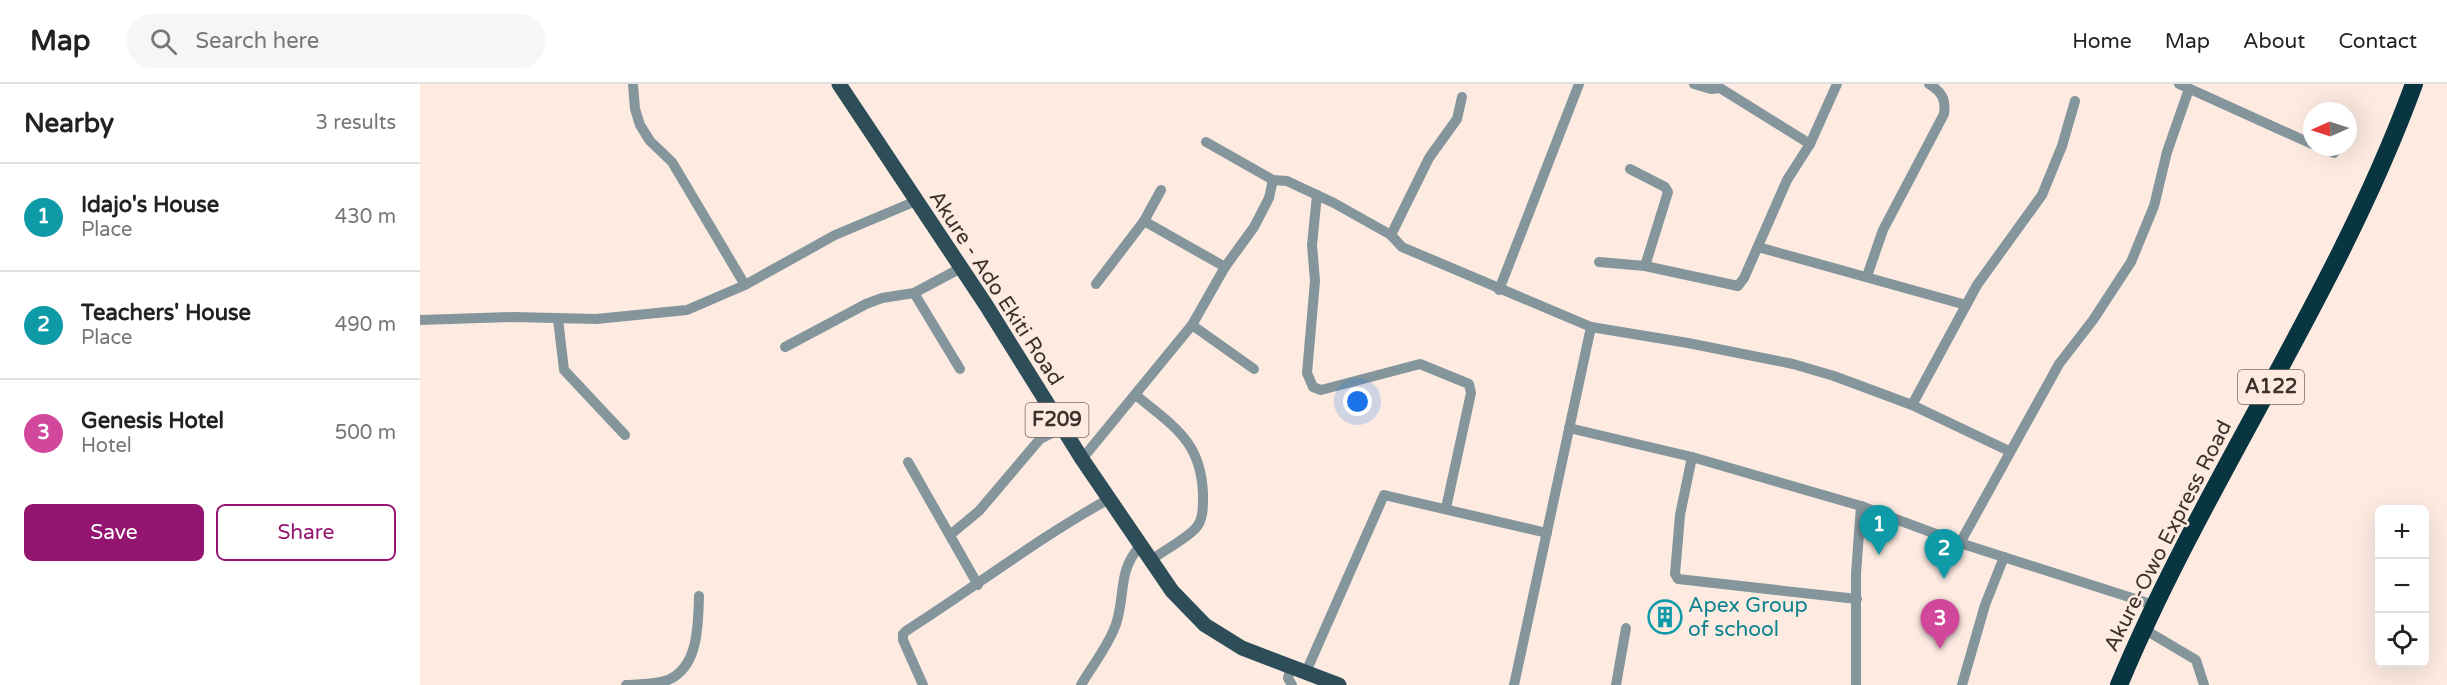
<!DOCTYPE html>
<html lang="en">
<head>
<meta charset="utf-8">
<style>
	:root { --surface:#fff; --page:#f6f6f6; --text:#222; --muted:#767676; --line:#e0e0e0; --accent:#941570 }
	body { margin:0; font-family:"Varela Round",sans-serif; background:var(--page); color:var(--text) }
	.controls { position:absolute; right:18px; bottom:18px; display:grid; overflow:hidden; border-radius:9px; box-shadow:0 6px 24px #0002 }
	.controls button { width:54px; height:54px; display:grid; place-items:center; padding:0; border:0; border-bottom:2px solid var(--line); background:var(--surface); color:var(--text); font:30px sans-serif }
	.compass { position:absolute; left:1883px; top:18px; width:54px; height:54px; border-radius:50%; background:var(--surface); box-shadow:0 6px 24px #0002; rotate:267deg }
	.you { position:absolute; left:938px; top:318px; width:21px; height:21px; margin:-15px; border:4px solid #fff; border-radius:50%; background:#1a73e8; box-shadow:0 0 0 9px #1a73e833 }
	.badge { display:grid; place-items:center; width:39px; height:39px; border-radius:50%; background:var(--accent); color:#fff; font-size:20px; font-weight:700 }
	.pin { position:absolute; translate:-50% -50px; filter:drop-shadow(0 2px 3px #0008) }
	.pin::after { content:''; position:absolute; top:32px; width:21px; height:18px; background:inherit; clip-path:polygon(0 0,100% 0,50% 100%) }
	.list { margin:0; padding:0; list-style:none }
	h2 { display:flex; justify-content:space-between; align-items:center; height:78px; margin:0; padding:0 24px; font-size:26px }
	h2 small { font-size:20px; font-weight:400; color:var(--muted) }
	.list li { display:grid; grid-template-columns:39px 1fr auto; gap:18px; align-items:center; box-sizing:border-box; height:108px; padding:0 24px; border-top:2px solid var(--line) }
	.list b { display:block; font-size:22px; white-space:nowrap }
	.list p { margin:0; font-size:20px; white-space:nowrap; color:var(--muted) }
	.list em { font-size:20px; font-style:normal; color:var(--muted) }
	.actions { display:flex; gap:12px; padding:18px 24px }
	.actions a { flex:1; padding:14px 0; border:2px solid var(--accent); border-radius:9px; text-align:center; font-size:21px; color:var(--accent) }
	.actions .main { background:var(--accent); color:#fff }
	.icon { flex:none; width:33px; height:33px; fill:none; stroke:currentColor; stroke-width:2; stroke-linecap:round; stroke-linejoin:round }
	.map { position:relative; flex:none; width:2027px; height:601px; overflow:hidden }
	header { display:flex; align-items:center; gap:36px; box-sizing:border-box; height:84px; padding:0 30px; background:var(--surface); border-bottom:2px solid var(--line) }
	header strong { font-size:28px }
	nav { display:flex; gap:33px; margin-inline-start:auto; font-size:21px }
	.search { width:420px; height:54px; background:var(--page); display:flex; align-items:center; gap:15px; box-sizing:border-box; padding:0 21px; border-radius:33px; color:var(--muted); font-size:22px }
	main { display:flex }
	aside { flex:1; background:var(--surface) }
	.map>svg:first-child { display:block }
	.lines { fill:none; stroke-linecap:round; stroke-linejoin:round }
	.street { stroke:#84969c; stroke-width:10 }
	.primary { stroke:#2d4e59; stroke-width:15 }
	.highway { stroke:#093541; stroke-width:18 }
	.labels { text-anchor:middle; dominant-baseline:central; stroke-width:5; stroke-linejoin:round; paint-order:stroke }
	.shield { fill:#fdebe2; stroke:#776962; stroke-width:1.5 }
	.shield-label { font-size:20px; font-weight:bold; fill:#3d312b }
	.street-label { font-size:21px; fill:#3d312b; stroke:#fdebe2 }
	.culture-label { font-size:21px; fill:#0d838f; stroke:#fdebe2; text-anchor:start }
</style>
</head>
<body>
<header>
<strong>Map</strong>
<div class="search"><svg class="icon" aria-label="search" viewBox="0 0 24 24"><circle cx="10" cy="10" r="6"/><path d="M15 15l6 6"/></svg>Search here</div>
<nav><a>Home</a><a>Map</a><a>About</a><a>Contact</a></nav>
</header>
<main>
<aside>
<h2>Nearby<small>3 results</small></h2>
<ul class="list">
<li><span class="badge" style="background:#0f9aa8">1</span><div><b>Idajo's House</b><p>Place</p></div><em>430 m</em></li>
<li><span class="badge" style="background:#0f9aa8">2</span><div><b>Teachers' House</b><p>Place</p></div><em>490 m</em></li>
<li><span class="badge" style="background:#d1479c">3</span><div><b>Genesis Hotel</b><p>Hotel</p></div><em>500 m</em></li>
</ul>
<div class="actions"><a class="main">Save</a><a>Share</a></div>
</aside>
<div class="map">
<svg width="2027" height="601" viewBox="0 0 2027 601">
	<rect width="100%" height="100%" fill="#fdebe2"/>
	<g class="lines">
		<g class="street">
			<path d="M213,0l2,25 5,16 10,16 22,21 73,123"/>
			<path d="M1274,0l17,5 9,-1 90,56"/>
			<path d="M1759,0l133,60"/>
			<path d="M786,58l67,38 14,1 47,22 57,32 11,12 189,80 97,16 105,21 41,12 78,29 97,46"/>
			<path d="M1900,63l14,6"/>
			<path d="M1210,85l35,18 3,5 -23,74"/>
			<path d="M897,111l-5,50 3,36 -8,92 6,14 8,3 99,-26 49,20 2,9 -25,115"/>
			<path d="M724,137l81,46"/>
			<path d="M971,151l38,-77 28,-39 5,-22"/>
			<path d="M1338,163l208,58"/>
			<path d="M1179,178l46,4 93,20 6,-8 43,-98 23,-36 27,-60"/>
			<path d="M1447,192l16,-46 61,-116c2,-15 -2,-22 -15,-30"/>
			<path d="M676,200l48,-63 17,-31"/>
			<path d="M1079,206l80,-206"/>
			<path d="M494,209l46,76"/>
			<path d="M138,235l6,51 61,65"/>
			<path d="M0,236l93,-3 83,2 91,-9 58,-25 90,-50 81,-34"/>
			<path d="M772,241l62,44"/>
			<path d="M365,263l81,-43 16,-6 32,-5 47,-25"/>
			<path d="M717,312c37,31 64,45 66,98 0,11 1,26 -8,35 -12,12 -31,21 -45,32"/>
			<path d="M1492,321l65,-120 65,-90 20,-49 13,-45"/>
			<path d="M1149,344l123,29 169,49 99,37 194,62"/>
			<path d="M1272,373l-12,58 -5,59 3,5 179,20"/>
			<path d="M662,375l110,-134 33,-58 29,-40 15,-29 4,-18"/>
			<path d="M488,378l70,123"/>
			<path d="M530,451l29,-24 61,-72 22,-11"/>
			<path d="M1540,459l99,-179 34,-44 38,-58 23,-56 13,-54 22,-63"/>
			<path d="M1722,544l54,32 8,25"/>
			<path d="M871,582l-3,12 4,7"/>
			<path d="M886,588l78,-177 163,38"/>
			<path d="M206,601c13,-1 29,0 42,-5 31,-13 30,-56 31,-84"/>
			<path d="M503,601l-20,-45v-6l3,-3c68,-43 132,-93 203,-132"/>
			<path d="M661,601c11,-19 28,-40 35,-61 10,-30 1,-52 24,-78"/>
			<path d="M1094,601l77,-358"/>
			<path d="M1196,601l10,-57"/>
			<path d="M1436,601v-111l5,-68"/>
			<path d="M1542,601l23,-80 19,-48"/>
		</g>
		<path class="primary" d="M419,0l147,221 96,154 90,132 33,34 37,23 97,37"/>
		<path class="highway" d="M1699,601c86,-206 218,-390 295,-601"/>
	</g>
	<defs>
		<g id="building-ring" transform="scale(1.725)"><circle r="9.5" fill="#fdebe2" stroke="#0f9aa8" stroke-width="1.5"/><path d="M-4-6H4V6H1V3H-1V6H-4ZM-2.5-4.3h1.7v1.8h-1.7ZM.8-4.3h1.7v1.8H.8ZM-2.5-1h1.7V.8h-1.7ZM.8-1h1.7V.8H.8Z" fill="#0f9aa8"/></g>
	</defs>
	<g fill-rule="evenodd">
		<use href="#building-ring" x="1245" y="533"/>
	</g>
	<g class="labels">
		<g class="shield">
			<rect x="1818" y="286" width="66" height="34" rx="4.5"/>
			<rect x="605.5" y="319" width="63" height="34" rx="4.5"/>
		</g>
		<g class="shield-label">
			<text x="1851" y="303">A122</text>
			<text x="637" y="336">F209</text>
		</g>
		<g class="street-label">
			<text transform="translate(576 204) rotate(57)">Akure - Ado Ekiti Road</text>
			<text transform="translate(1748 452) rotate(-63)">Akure-Owo Express Road</text>
		</g>
		<g class="culture-label">
			<text x="1268" y="521">Apex Group<tspan x="1268" dy="24">of school</tspan></text>
		</g>
	</g>
</svg>
<div class="controls">
<button>+</button>
<button>−</button>
<button><svg class="icon" aria-label="locate" viewBox="0 0 24 24"><circle cx="12" cy="12" r="6"/><path d="M12 2v4M12 18v4M2 12h4M18 12h4"/></svg></button>
</div>
<svg class="compass" viewBox="-18 -18 36 36"><path d="M0-13l5 13h-10z" fill="#e53935"/><path d="M0 13l5-13h-10z" fill="#767676"/></svg>
<div class="you"></div>
<div class="pin badge" style="left:1459px;top:471px;background:#0f9aa8">1</div>
<div class="pin badge" style="left:1524px;top:495px;background:#0f9aa8">2</div>
<div class="pin badge" style="left:1520px;top:565px;background:#d1479c">3</div>
</div>
</main>
</body>
</html>
